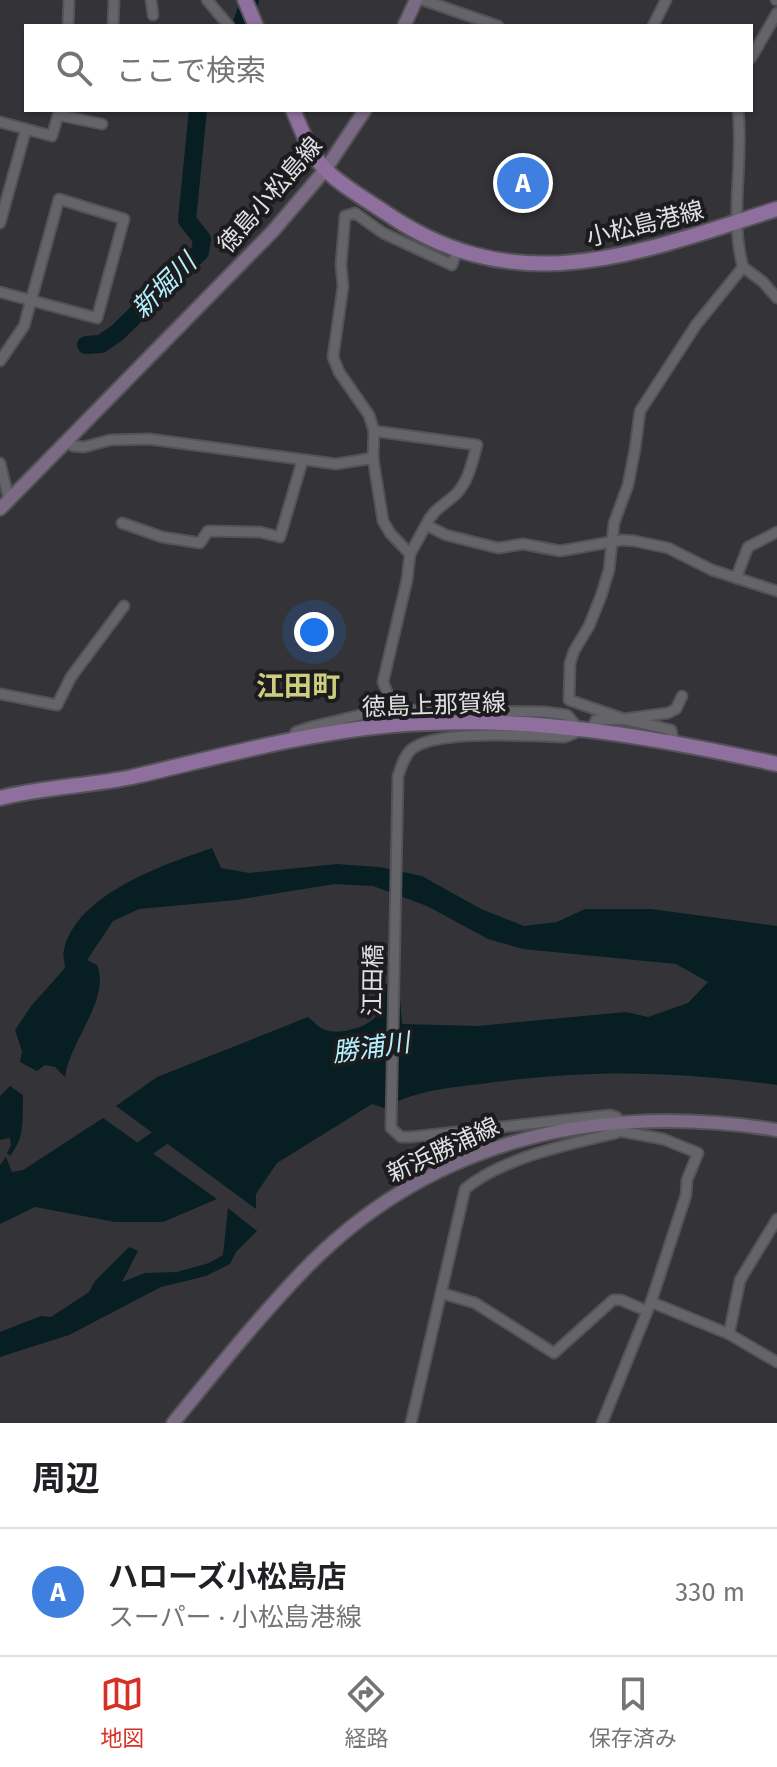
<!DOCTYPE html>
<html lang="ja">
<head>
<meta charset="utf-8">
<style>
	:root { --surface:#fff; --page:#f2f2f2; --text:#202124; --muted:#757577; --line:#e0e0e0; --accent:#d93025 }
	body { margin:0; font-family:"Fira Sans","Noto Sans JP",sans-serif; background:var(--page); color:var(--text) }
	.you { position:absolute; left:314px; top:632px; width:28px; height:28px; margin:-20px; border:6px solid #fff; border-radius:50%; background:#1a73e8; box-shadow:0 0 0 12px #1a73e833 }
	.badge { display:grid; place-items:center; width:52px; height:52px; border-radius:50%; background:var(--accent); color:#fff; font-size:26px; font-weight:700 }
	.pin { position:absolute; translate:-50% -50%; border:4px solid #fff; box-shadow:0 2px 8px #0006 }
	.list { margin:0; padding:0; list-style:none }
	h2 { display:flex; justify-content:space-between; align-items:center; height:104px; margin:0; padding:0 32px; font-size:34px }
	h2 small { font-size:26px; font-weight:400; color:var(--muted) }
	.list li { display:grid; grid-template-columns:52px 1fr auto; gap:24px; align-items:center; box-sizing:border-box; height:128px; padding:0 32px; border-top:2px solid var(--line) }
	.list b { display:block; font-size:30px; white-space:nowrap }
	.list p { margin:0; font-size:26px; white-space:nowrap; color:var(--muted) }
	.list em { font-size:26px; font-style:normal; color:var(--muted) }
	.icon { flex:none; width:44px; height:44px; fill:none; stroke:currentColor; stroke-width:2; stroke-linecap:round; stroke-linejoin:round }
	.map { position:relative; flex:none; width:777px; height:1423px; overflow:hidden }
	.search { position:absolute; background:var(--surface); box-shadow:0 2px 6px #0004; left:24px; right:24px; top:24px; height:88px; display:flex; align-items:center; gap:20px; box-sizing:border-box; padding:0 28px; border-radius:0px; color:var(--muted); font-size:30px }
	.sheet { height:232px; background:var(--surface) }
	nav { display:flex; justify-content:space-around; align-items:center; box-sizing:border-box; height:112px; border-top:2px solid var(--line); background:var(--surface); font-size:22px; color:var(--muted) }
	nav a { display:grid; justify-items:center; gap:4px }
	nav .on { color:var(--accent) }
	.map>svg:first-child { display:block }
	.water { fill:#071e23 }
	.lines { fill:none; stroke-linecap:round; stroke-linejoin:round }
	.river { stroke:#071e23; stroke-width:18 }
	.street-casing { stroke:#535357; stroke-width:13 }
	.secondary-casing { stroke:#535357; stroke-width:16 }
	.primary-casing { stroke:#535357; stroke-width:18 }
	.street { stroke:#646469; stroke-width:9 }
	.secondary { stroke:#7a6a83; stroke-width:12 }
	.primary { stroke:#8f6f9d; stroke-width:14 }
	.labels { text-anchor:middle; dominant-baseline:central; stroke-width:8; stroke-linejoin:round; paint-order:stroke }
	.street-label { font-size:24px; fill:#e1e1e4; stroke:#1c1c1e }
	.water-label { font-size:26px; font-style:italic; fill:#b3f0fd; stroke:#1c1c1e }
	.quarter-label { font-size:28px; font-weight:bold; fill:#cecd7f; stroke:#1c1c1e }
</style>
</head>
<body>
<div class="map">
<svg width="777" height="1423" viewBox="0 0 777 1423">
	<rect width="100%" height="100%" fill="#343438"/>
	<g class="water">
		<path d="M212,848l9,20 28,5 88,-9 42,3 43,9 59,33 43,17 33,-4 28,-13h66l126,17v159c-101,-14 -188,-16 -289,-2 -30,4 -62,6 -90,18l-2,4 -12,3 -12,-4 -95,59 -21,31v15l-140,-103 41,-29 151,-60c4,3 10,10 15,12 14,7 45,-1 54,-14 6,-10 4,-21 5,-32l17,3 3,38 75,2 149,-14 22,5 40,-14 20,-21 -32,-18 -153,-15 -35,-10 -61,-33 -54,-20 -38,-2 -99,16 -97,9 -26,12 -26,39 10,5c14,34 -28,77 -32,112l-10,-10 -10,-2 -8,6 -17,-9 2,-11 -7,-21 16,-24 34,-38c0,-6 -3,-13 -1,-18 12,-56 101,-86 148,-102z"/>
		<path d="M10,1086l13,9c-1,24 3,41 -13,61l-3,-3 4,-8 -1,-7 -10,2v-44z"/>
		<path d="M103,1118l114,81 -54,23h-48l-80,-15 -35,17v-59l6,-8 6,15 11,-2z"/>
		<path d="M228,1208l29,23 -21,21 -6,12 -24,12 -45,11 -92,48 -69,22v-25l41,-16 10,1 38,-25 6,-11 34,-34 9,4 -16,31 23,-9 32,-1 32,-9 14,-8z"/>
	</g>
	<g class="lines">
		<g class="river">
			<path d="M241,26l9,-26"/>
			<path d="M86,345l15,-1 16,-11 83,-81 2,-13 -15,-19 11,-110"/>
			<path d="M125,1162l55,-38"/>
		</g>
		<g class="street-casing">
			<g id="street">
				<path d="M151,0l2,15"/>
				<path d="M207,0l22,26"/>
				<path d="M423,0l75,26"/>
				<path d="M776,0h1"/>
				<path d="M68,26l1,-26"/>
				<path d="M113,26l1,-26"/>
				<path d="M653,26l13,-26"/>
				<path d="M751,58l26,-45"/>
				<path d="M0,122l52,14 6,-21 44,9"/>
				<path d="M0,223l26,-94"/>
				<path d="M743,267l20,15 14,16"/>
				<path d="M0,292l97,26 27,-99 -65,-20 -35,127 -24,35"/>
				<path d="M374,431l103,14c-5,17 -8,35 -20,48 -12,12 -24,16 -31,32"/>
				<path d="M66,441l7,5 11,1 26,-7 39,-1 187,25 37,-6"/>
				<path d="M0,463l9,37"/>
				<path d="M122,523l40,14 38,6 8,-12 52,1 20,5 22,-75"/>
				<path d="M410,554l16,-29 20,10 52,13 25,-4 37,7 62,-11 13,1 33,7 44,22 65,21"/>
				<path d="M736,578l12,-31 29,-15"/>
				<path d="M0,694l57,11 14,-28 53,-71"/>
				<path d="M682,696l-6,13 -8,4 -44,6 -55,-19 1,-37 4,-12 15,-25 12,-30 8,-26 5,-47 14,-38 7,-36 5,-38 56,-86 47,-58c-14,-51 1,-105 -5,-157"/>
				<path d="M393,707l-10,-25 24,-102 3,-26 -20,-21 -7,-12 -10,-63 1,-27 -5,-16 -30,-43 -6,-15 10,-71 -2,-21 4,-49 10,-3 28,20 69,32 5,-16"/>
				<path d="M592,729l4,-9 28,-1 47,11 3,13"/>
				<path d="M291,741l5,-9 15,-5 82,-20 16,3 136,2 22,3 10,12 -2,6 -10,4c-32,-1 -129,-8 -153,12 -8,7 -11,18 -14,27l-7,352 10,9h10l199,-22 6,2 5,6 -5,10c-47,11 -114,25 -151,56l-54,234"/>
				<path d="M441,1293l34,10 79,50 59,-53h8l26,11"/>
				<path d="M651,1302l78,32 48,28"/>
				<path d="M729,1334l11,-54 37,-61"/>
				<path d="M602,1423l49,-121 35,-107 1,-15 11,-27 -35,-14 -44,-8"/>
			</g>
		</g>
		<g class="secondary-casing">
			<g id="secondary">
				<path d="M404,26l12,-26"/>
				<path d="M0,509l273,-278 52,-61 40,-60"/>
				<path d="M173,1423c42,-51 84,-104 130,-152 128,-133 296,-169 474,-141"/>
			</g>
		</g>
		<g class="primary-casing">
			<g id="primary">
				<path d="M245,0l11,26"/>
				<path d="M293,110c9,20 16,42 31,58 16,17 40,30 59,43 135,94 254,42 394,-2"/>
				<path d="M0,798c43,-11 88,-12 132,-21 86,-20 172,-44 261,-52 131,-11 257,11 384,39"/>
			</g>
		</g>
		<use href="#street" class="street"/>
		<use href="#secondary" class="secondary"/>
		<use href="#primary" class="primary"/>
	</g>
	<g class="labels">
		<g class="street-label">
			<text transform="translate(270 195) rotate(-49)">徳島小松島線</text>
			<text transform="translate(645 224) rotate(-14)">小松島港線</text>
			<text transform="translate(434 705) rotate(-2)">徳島上那賀線</text>
			<text transform="translate(373 980) rotate(-89)">江田橋</text>
			<text transform="translate(443 1150) rotate(-25)">新浜勝浦線</text>
		</g>
		<g class="water-label">
			<text transform="translate(164 286) rotate(-45)">新堀川</text>
			<text transform="translate(371 1048) rotate(-8)">勝浦川</text>
		</g>
		<g class="quarter-label">
			<text x="298" y="686">江田町</text>
		</g>
	</g>
</svg>
<div class="you"></div>
<div class="pin badge" style="left:523px;top:183px;background:#3f7fe0">A</div>
<div class="search"><svg class="icon" aria-label="search" viewBox="0 0 24 24"><circle cx="10" cy="10" r="6"/><path d="M15 15l6 6"/></svg>ここで検索</div>
</div>
<section class="sheet">
<h2>周辺<small></small></h2>
<ul class="list">
<li><span class="badge" style="background:#3f7fe0">A</span><div><b>ハローズ小松島店</b><p>スーパー · 小松島港線</p></div><em>330 m</em></li>
</ul>
</section>
<nav>
<a class="on"><svg class="icon" aria-label="map" viewBox="0 0 24 24"><path d="M3 6l6-2 6 2 6-2v14l-6 2-6-2-6 2zM9 4v14M15 6v14"/></svg>地図</a>
<a><svg class="icon" aria-label="directions" viewBox="0 0 24 24"><path d="M12 3l9 9-9 9-9-9zM9 14v-3h6M13 9l2 2-2 2"/></svg>経路</a>
<a><svg class="icon" aria-label="saved" viewBox="0 0 24 24"><path d="M7 4h10v16l-5-4-5 4z"/></svg>保存済み</a>
</nav>
</body>
</html>
